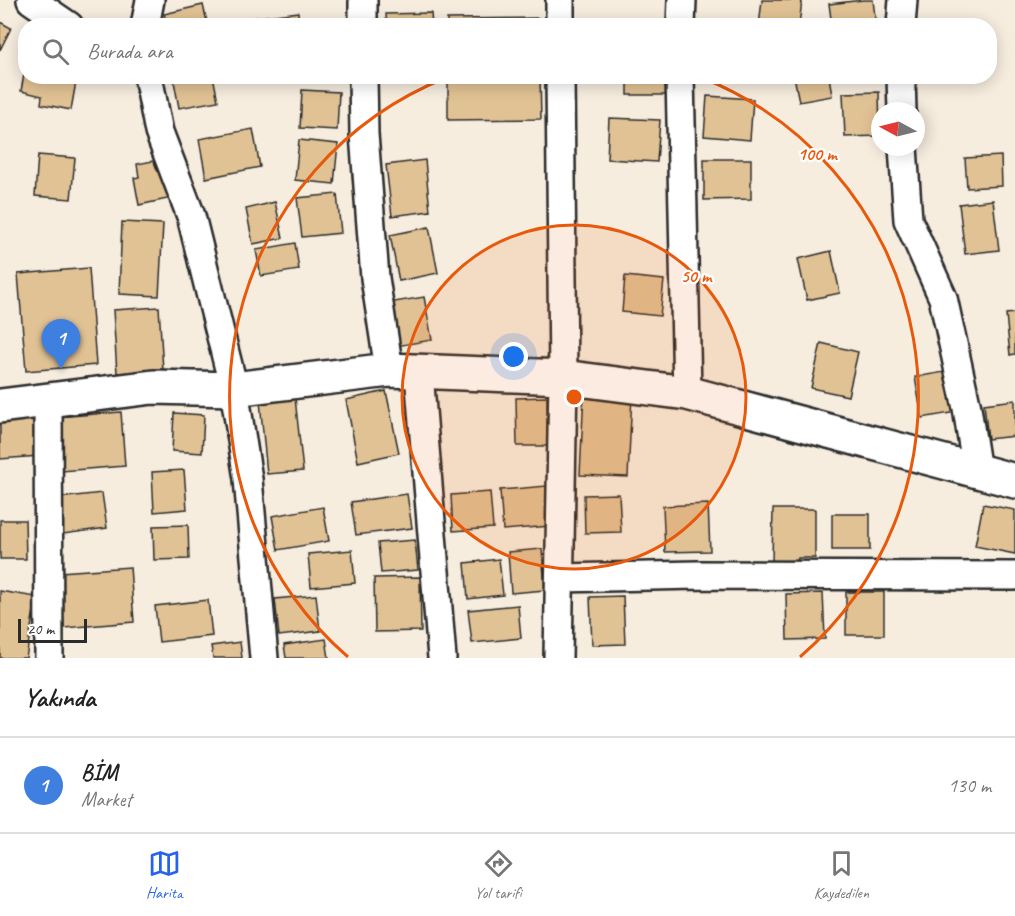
<!DOCTYPE html>
<html lang="tr">
<head>
<meta charset="utf-8">
<style>
	:root { --surface:#fff; --page:#f2f2f2; --text:#222; --muted:#767676; --line:#e0e0e0; --accent:#2563eb }
	body { margin:0; font-family:Caveat,sans-serif; background:var(--page); color:var(--text) }
	.compass { position:absolute; left:871px; top:102px; width:54px; height:54px; border-radius:50%; background:var(--surface); box-shadow:0 3px 15px #0003; rotate:277deg }
	.scale { position:absolute; left:18px; bottom:15px; width:69px; box-sizing:border-box; padding-left:6px; border:3px solid #2b2b2b; border-top:0; font-size:16px; line-height:21px; white-space:nowrap; color:#2b2b2b; -webkit-text-stroke:4px #fff; paint-order:stroke }
	.you { position:absolute; left:514px; top:357px; width:21px; height:21px; margin:-15px; border:4px solid #fff; border-radius:50%; background:#1a73e8; box-shadow:0 0 0 9px #1a73e833 }
	.badge { display:grid; place-items:center; width:39px; height:39px; border-radius:50%; background:var(--accent); color:#fff; font-size:20px; font-weight:700 }
	.pin { position:absolute; translate:-50% -50px; filter:drop-shadow(0 2px 3px #0008) }
	.pin::after { content:''; position:absolute; top:32px; width:21px; height:18px; background:inherit; clip-path:polygon(0 0,100% 0,50% 100%) }
	.list { margin:0; padding:0; list-style:none }
	h2 { display:flex; justify-content:space-between; align-items:center; height:78px; margin:0; padding:0 24px; font-size:26px }
	h2 small { font-size:20px; font-weight:400; color:var(--muted) }
	.list li { display:grid; grid-template-columns:39px 1fr auto; gap:18px; align-items:center; box-sizing:border-box; height:96px; padding:0 24px; border-top:2px solid var(--line) }
	.list b { display:block; font-size:22px; white-space:nowrap }
	.list p { margin:0; font-size:20px; white-space:nowrap; color:var(--muted) }
	.list em { font-size:20px; font-style:normal; color:var(--muted) }
	.icon { flex:none; width:33px; height:33px; fill:none; stroke:currentColor; stroke-width:2; stroke-linecap:round; stroke-linejoin:round }
	.map { position:relative; flex:none; width:1015px; height:658px; overflow:hidden }
	.search { position:absolute; background:var(--surface); box-shadow:0 3px 15px #0003; left:18px; right:18px; top:18px; height:66px; display:flex; align-items:center; gap:15px; box-sizing:border-box; padding:0 21px; border-radius:24px; color:var(--muted); font-size:22px }
	.sheet { height:174px; background:var(--surface) }
	nav { display:flex; justify-content:space-around; align-items:center; box-sizing:border-box; height:84px; border-top:2px solid var(--line); background:var(--surface); font-size:16px; color:var(--muted) }
	nav a { display:grid; justify-items:center; gap:3px }
	nav .on { color:var(--accent) }
	.map>svg:first-child { display:block }
	.building { fill:#e1c294; stroke:#2b2b2b; stroke-width:1.5 }
	.lines { fill:none; stroke-linecap:round; stroke-linejoin:round }
	.minor-casing { stroke:#2b2b2b; stroke-width:32 }
	.tertiary-casing { stroke:#2b2b2b; stroke-width:38 }
	.minor { stroke:#fff; stroke-width:27 }
	.tertiary { stroke:#fff; stroke-width:33 }
	.ring { fill:none; stroke:#e8590c; stroke-width:3 }
	.centre { fill:#e8590c; stroke:#fff; stroke-width:3 }
	.ring-label { font-size:18px; text-anchor:middle; font-weight:bold; fill:#e8590c; stroke:#fff; stroke-width:4.5; stroke-linejoin:round; paint-order:stroke }
</style>
</head>
<body>
<div class="map">
<svg width="1015" height="658" viewBox="0 0 1015 658">
	<rect width="100%" height="100%" fill="#f6eddf"/>
	<filter id="ink" filterUnits="userSpaceOnUse"><feTurbulence type="fractalNoise" baseFrequency=".0167" numOctaves="2"/><feDisplacementMap in="SourceGraphic" scale="12" xChannelSelector="R" yChannelSelector="G"/><feConvolveMatrix kernelMatrix="1 2 1 2 8 2 1 2 1" color-interpolation-filters="sRGB"/></filter>
	<g filter="url(#ink)">
		<g class="building">
			<path d="M762,0h40l-3,26h-40z"/>
			<path d="M863,0h10l3,26h-44l-3,-22z"/>
			<path d="M203,5l5,21h-41l-3,-12z"/>
			<path d="M298,12l1,14h-46l-1,-8z"/>
			<path d="M431,13l1,13h-45l-1,-12z"/>
			<path d="M539,18v8h-92v-7z"/>
			<path d="M0,22l11,6 -11,22z"/>
			<path d="M25,69l1,7h51l-6,34 -30,-6 1,-8 -21,-5z"/>
			<path d="M173,76h40l5,25 -39,7z"/>
			<path d="M448,76h92l1,43 -93,1z"/>
			<rect x="628" y="76" width="38" height="19"/>
			<path d="M794,76h35l3,20 -33,6z"/>
			<path d="M302,90l37,2 -2,38 -37,-2z"/>
			<path d="M879,92l1,44 -35,1 -2,-44z"/>
			<path d="M707,96l46,3 -3,41 -46,-4z"/>
			<path d="M609,118l51,2 -3,42 -50,-3z"/>
			<path d="M253,129l7,38 -54,11 -7,-39z"/>
			<path d="M299,140l39,4 -4,40 -39,-4z"/>
			<path d="M38,155l37,3 -4,41 -36,-3z"/>
			<path d="M1001,156l1,30 -35,2 -2,-30z"/>
			<path d="M163,159l9,39 -33,7 -5,-27 5,-1 -2,-13z"/>
			<path d="M704,159h47v40l-47,1z"/>
			<path d="M425,160l5,51 -38,5 -6,-51z"/>
			<path d="M337,194l4,39 -39,4 -5,-39z"/>
			<path d="M993,200l6,50 -34,4 -6,-50z"/>
			<path d="M275,202l8,36 -30,6 -7,-35z"/>
			<path d="M122,222l41,2 -4,72 -40,-2z"/>
			<path d="M429,227l9,46 -39,8 -9,-46z"/>
			<path d="M295,243l4,27 -38,6 -5,-26z"/>
			<path d="M831,251l9,42 -33,7 -9,-41z"/>
			<path d="M89,268l7,97 -70,6 -8,-97z"/>
			<path d="M625,276l39,4 -4,36 -38,-4z"/>
			<path d="M424,297l8,43 -36,6 -8,-43z"/>
			<path d="M159,307l4,63 -46,3 -4,-63z"/>
			<path d="M1015,313v41l-5,1 -4,-41z"/>
			<path d="M821,343l37,9 -10,44 -37,-8z"/>
			<path d="M950,371l7,41 -35,6 -7,-41z"/>
			<path d="M386,391l13,62 -41,9 -12,-62z"/>
			<path d="M584,392l48,3 -4,82 -48,-2z"/>
			<path d="M547,397l1,49h-31l-1,-48z"/>
			<path d="M295,398l8,73 -36,3 -7,-73z"/>
			<path d="M1015,400v36l-27,3 -4,-35z"/>
			<path d="M121,412l4,54 -64,5 -4,-54z"/>
			<path d="M174,413l30,2 -2,38 -30,-2z"/>
			<path d="M36,418l3,38 -39,3v-39z"/>
			<path d="M184,470l3,39 -33,3 -2,-40z"/>
			<path d="M547,486l3,40 -47,4 -3,-40z"/>
			<path d="M490,492l3,36 -40,3 -2,-36z"/>
			<path d="M102,493l5,35 -44,6 -5,-36z"/>
			<path d="M407,494l5,34 -56,7 -5,-33z"/>
			<path d="M619,494l2,38 -36,1 -1,-38z"/>
			<path d="M708,504l2,47 -45,1 -2,-46z"/>
			<path d="M983,504l32,6v44l-40,-8z"/>
			<path d="M323,507l6,34 -51,9 -6,-34z"/>
			<path d="M773,509h42v49h-17l-1,5h-25z"/>
			<rect x="832" y="514" width="38" height="36"/>
			<path d="M0,520h25l1,39h-26z"/>
			<path d="M188,525l1,34 -35,1 -1,-34z"/>
			<path d="M415,540l3,30 -37,3 -3,-30z"/>
			<path d="M542,549l3,41 -34,3 -3,-41z"/>
			<path d="M352,550l3,33 -44,4 -3,-33z"/>
			<path d="M499,559l4,36 -35,4 -3,-36z"/>
			<path d="M130,567l4,55 -70,6 -4,-56z"/>
			<path d="M420,577l1,54 -46,1 -1,-54z"/>
			<path d="M0,591l36,6 -10,61h-26z"/>
			<rect x="846" y="592" width="38" height="43"/>
			<path d="M823,593l2,46 -38,1 -1,-46z"/>
			<path d="M316,595l4,36 -41,5 -4,-37z"/>
			<path d="M623,596l2,48 -33,1 -2,-48z"/>
			<path d="M208,600l4,36 -53,6 -4,-36z"/>
			<path d="M518,605l3,33 -49,5 -4,-33z"/>
			<path d="M326,639l3,19h-43l-2,-13z"/>
			<path d="M240,642l2,16h-29l-2,-12z"/>
		</g>
		<g class="lines">
			<g class="minor-casing">
				<g id="minor">
					<path d="M31,0l38,26"/>
					<path d="M363,0v26"/>
					<path d="M145,26l5,-26"/>
					<path d="M560,26v-26"/>
					<path d="M681,26l1,-26"/>
					<path d="M901,26l2,-26"/>
					<path d="M148,76l11,56 32,84 43,173 14,90 16,179"/>
					<path d="M363,76l1,58 11,144 14,92"/>
					<path d="M680,76l7,317"/>
					<path d="M901,76l1,35"/>
					<path d="M903,147l5,73 35,78 24,110 10,63"/>
					<path d="M419,373l23,285"/>
					<path d="M48,400l1,258"/>
					<path d="M560,578l137,-3 318,1"/>
					<path d="M558,658l5,-281 -3,-301"/>
				</g>
			</g>
			<g class="tertiary-casing">
				<path id="tertiary" d="M0,406l153,-19 81,2 155,-19 174,7 124,16 328,88"/>
			</g>
			<use href="#minor" class="minor"/>
			<use href="#tertiary" class="tertiary"/>
		</g>
	</g>
	<circle cx="574" cy="397" r="172" fill="#e8590c" fill-opacity=".12"/>
	<g class="ring">
		<circle cx="574" cy="397" r="172"/>
		<path d="M348 657A344 344 0 0 1 448 77M700 77A344 344 0 0 1 800 657"/>
	</g>
	<circle cx="574" cy="397" r="9" class="centre"/>
	<g class="ring-label">
		<text x="817" y="160">100 m</text>
		<text x="696" y="282">50 m</text>
	</g>
</svg>
<svg class="compass" viewBox="-18 -18 36 36"><path d="M0-13l5 13h-10z" fill="#e53935"/><path d="M0 13l5-13h-10z" fill="#767676"/></svg>
<div class="scale">20 m</div>
<div class="you"></div>
<div class="pin badge" style="left:61px;top:369px;background:#3f7fe0">1</div>
<div class="search"><svg class="icon" aria-label="search" viewBox="0 0 24 24"><circle cx="10" cy="10" r="6"/><path d="M15 15l6 6"/></svg>Burada ara</div>
</div>
<section class="sheet">
<h2>Yakında<small></small></h2>
<ul class="list">
<li><span class="badge" style="background:#3f7fe0">1</span><div><b>BİM</b><p>Market</p></div><em>130 m</em></li>
</ul>
</section>
<nav>
<a class="on"><svg class="icon" aria-label="map" viewBox="0 0 24 24"><path d="M3 6l6-2 6 2 6-2v14l-6 2-6-2-6 2zM9 4v14M15 6v14"/></svg>Harita</a>
<a><svg class="icon" aria-label="directions" viewBox="0 0 24 24"><path d="M12 3l9 9-9 9-9-9zM9 14v-3h6M13 9l2 2-2 2"/></svg>Yol tarifi</a>
<a><svg class="icon" aria-label="saved" viewBox="0 0 24 24"><path d="M7 4h10v16l-5-4-5 4z"/></svg>Kaydedilen</a>
</nav>
</body>
</html>
